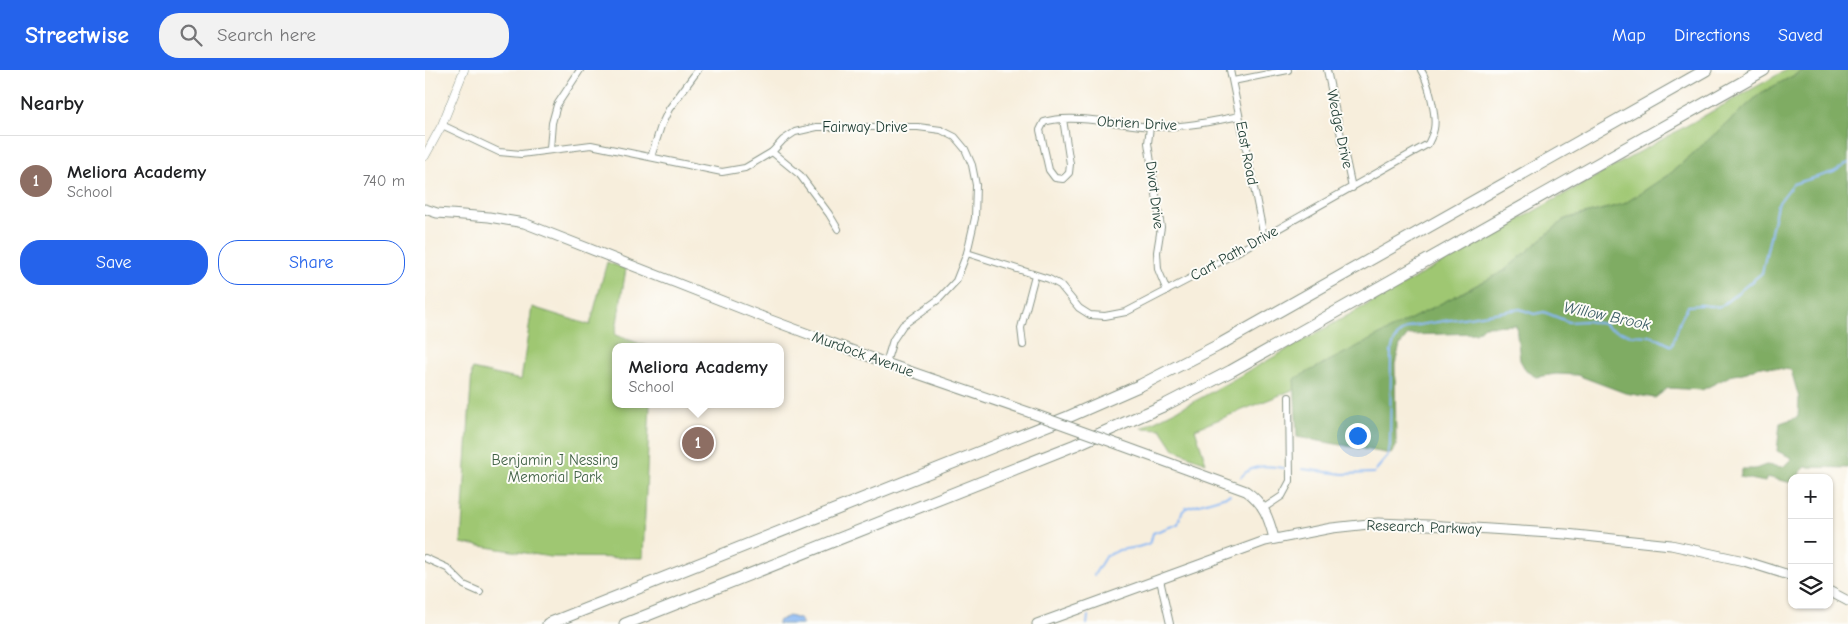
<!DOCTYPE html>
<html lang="en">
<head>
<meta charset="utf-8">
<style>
	:root { --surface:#fff; --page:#f2f2f2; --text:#202124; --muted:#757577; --line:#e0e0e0; --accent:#2563eb }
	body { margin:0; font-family:"Comic Neue",sans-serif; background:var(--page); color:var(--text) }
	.controls { position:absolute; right:15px; bottom:15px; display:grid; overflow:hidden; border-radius:10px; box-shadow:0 1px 4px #0004 }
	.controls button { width:45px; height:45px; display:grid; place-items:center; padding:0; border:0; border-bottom:1px solid var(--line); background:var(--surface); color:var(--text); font:25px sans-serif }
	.you { position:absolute; left:932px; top:365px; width:18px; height:18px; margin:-12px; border:4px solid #fff; border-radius:50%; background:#1a73e8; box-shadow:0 0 0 8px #1a73e833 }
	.badge { display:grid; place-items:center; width:32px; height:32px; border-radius:50%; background:var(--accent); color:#fff; font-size:16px; font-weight:700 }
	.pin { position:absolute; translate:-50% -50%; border:2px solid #fff; box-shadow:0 1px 5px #0006 }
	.popup { position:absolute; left:187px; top:273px; width:172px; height:65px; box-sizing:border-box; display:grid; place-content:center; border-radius:10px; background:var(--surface); filter:drop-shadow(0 1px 4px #0005); font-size:16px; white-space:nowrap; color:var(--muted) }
	.popup b { font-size:19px; color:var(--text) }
	.popup::after { content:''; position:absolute; left:50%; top:100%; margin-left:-10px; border:10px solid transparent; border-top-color:var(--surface) }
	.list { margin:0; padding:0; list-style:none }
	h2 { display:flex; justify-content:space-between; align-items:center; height:65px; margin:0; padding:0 20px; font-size:21px }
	h2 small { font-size:16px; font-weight:400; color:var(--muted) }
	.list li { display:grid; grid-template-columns:32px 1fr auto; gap:15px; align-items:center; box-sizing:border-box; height:90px; padding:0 20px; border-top:1px solid var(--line) }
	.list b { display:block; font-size:19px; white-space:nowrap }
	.list p { margin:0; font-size:16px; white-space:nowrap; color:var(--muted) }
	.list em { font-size:16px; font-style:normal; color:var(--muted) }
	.actions { display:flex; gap:10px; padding:15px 20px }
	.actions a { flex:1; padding:11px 0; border:1px solid var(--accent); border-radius:20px; text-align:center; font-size:18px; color:var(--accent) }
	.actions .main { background:var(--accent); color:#fff }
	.icon { flex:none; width:28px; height:28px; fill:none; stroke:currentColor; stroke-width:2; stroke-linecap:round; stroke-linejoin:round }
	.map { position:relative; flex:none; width:1423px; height:554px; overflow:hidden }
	header { display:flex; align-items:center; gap:30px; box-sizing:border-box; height:70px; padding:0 25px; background:var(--accent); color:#fff }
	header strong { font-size:24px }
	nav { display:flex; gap:28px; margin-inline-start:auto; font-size:18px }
	.search { width:350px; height:45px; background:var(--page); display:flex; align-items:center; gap:12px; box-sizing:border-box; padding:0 18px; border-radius:20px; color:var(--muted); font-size:19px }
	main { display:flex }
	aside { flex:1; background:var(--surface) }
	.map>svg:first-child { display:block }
	.green { fill:#9fc772; stroke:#5f8253 }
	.forest { fill:#7fac64; stroke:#4f744c }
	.water { fill:#89b8f4; stroke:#547a94 }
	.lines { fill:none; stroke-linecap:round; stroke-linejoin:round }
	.stream { stroke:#89b8f4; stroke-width:2 }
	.minor-casing { stroke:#8b9688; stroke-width:8 }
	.tertiary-casing { stroke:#8b9688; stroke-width:9 }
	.secondary-casing { stroke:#8b9688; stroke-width:11 }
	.motorway-casing { stroke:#8b9688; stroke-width:13 }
	.minor { stroke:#fff; stroke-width:6 }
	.tertiary { stroke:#fff; stroke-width:8 }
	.secondary { stroke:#fff; stroke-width:9 }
	.motorway { stroke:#fff; stroke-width:11 }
	.secondary-bridge-casing { stroke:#8b9688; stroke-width:11; stroke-linecap:butt }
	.secondary-bridge { stroke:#fff; stroke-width:9 }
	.labels { text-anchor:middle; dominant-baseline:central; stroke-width:4; stroke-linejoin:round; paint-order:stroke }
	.street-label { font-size:15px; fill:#1f3d34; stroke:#fdfcf7 }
	.park-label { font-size:15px; fill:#3f6044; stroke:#fdfcf7 }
	.water-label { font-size:16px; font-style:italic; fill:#3a5c64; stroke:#fdfcf7 }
</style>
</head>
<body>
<header>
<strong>Streetwise</strong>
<div class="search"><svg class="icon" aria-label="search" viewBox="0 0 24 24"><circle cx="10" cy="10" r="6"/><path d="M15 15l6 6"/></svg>Search here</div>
<nav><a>Map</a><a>Directions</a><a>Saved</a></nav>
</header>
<main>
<aside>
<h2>Nearby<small></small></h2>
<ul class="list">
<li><span class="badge" style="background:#8d6e63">1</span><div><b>Meliora Academy</b><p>School</p></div><em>740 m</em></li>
</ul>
<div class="actions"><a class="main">Save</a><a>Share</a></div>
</aside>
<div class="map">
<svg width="1423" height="554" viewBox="0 0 1423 554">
	<rect width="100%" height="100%" fill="#fdfcf7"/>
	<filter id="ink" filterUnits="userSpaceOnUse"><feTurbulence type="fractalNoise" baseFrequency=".02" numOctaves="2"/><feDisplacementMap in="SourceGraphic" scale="10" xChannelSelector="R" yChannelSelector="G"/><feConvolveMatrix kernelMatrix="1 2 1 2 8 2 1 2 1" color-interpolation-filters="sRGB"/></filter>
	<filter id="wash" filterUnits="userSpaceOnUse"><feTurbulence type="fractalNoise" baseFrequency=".0096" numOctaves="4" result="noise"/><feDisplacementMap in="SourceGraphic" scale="20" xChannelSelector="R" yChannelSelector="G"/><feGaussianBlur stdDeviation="1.12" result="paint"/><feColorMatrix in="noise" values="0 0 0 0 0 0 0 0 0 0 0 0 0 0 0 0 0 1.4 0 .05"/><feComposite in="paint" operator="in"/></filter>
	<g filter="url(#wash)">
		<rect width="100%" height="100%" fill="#f7eedc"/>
		<g class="green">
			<path d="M1361,0h18l-43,23 -90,80 -47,31 -59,15 -61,52 -209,108v10l-100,40 11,34 -32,-14 -13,-20 -20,-1 56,-28z"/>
			<path d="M182,192l19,7 -11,66 34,12h-34v57h35l-7,154 -92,-1 -90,-14 11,-174 49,11 11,-73 58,18z"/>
		</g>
		<path class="forest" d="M1379,0h44v398l-42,-1 -6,5 -1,6h-7v5l-25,-6 -2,5 -25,-5 2,-8h13l11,-4 17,2 9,-9 -15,-7 3,-28 18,-6 1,-19 -8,-28 -31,-4 -13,6 -17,4 -28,14 -34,-2 -13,10 -30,-5 -48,-18 -21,-1 -20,3 -10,-6 -6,-11 -4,-35 -32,1 -8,7 -68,2 -8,10 -5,19 1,82 -5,8 -94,-17 -3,-58 210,-108 61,-52 59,-15 47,-31 90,-80z"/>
		<path class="water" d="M364,546l10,3 4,5h-25v-3z"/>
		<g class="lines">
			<g class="stream">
				<path d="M877,399l41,5 31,-1"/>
				<path d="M951,400l12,-14 2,-11 1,-93c3,-13 8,-21 21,-26l108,-17 14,5 10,-2 25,10 17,-1 18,3 4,4 23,7 21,1 20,10 8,-25 8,-15 13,-1 19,2 42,-34 15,-68 16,-21 41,-12 14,-9"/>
				<path d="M816,407c11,-14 27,-11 43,-9"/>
				<path d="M669,505l11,-18 14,-7 19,-3 10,-3 3,-3 2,-8 25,-9 4,-12 4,-4 44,-13"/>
				<path d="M662,554l1,-8"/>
			</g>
		</g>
	</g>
	<g filter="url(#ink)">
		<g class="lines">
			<g class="minor-casing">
				<g id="minor">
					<path d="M805,0l34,167"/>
					<path d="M902,0l25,118"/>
					<path d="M808,11l55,-11"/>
					<path d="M638,49l7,45 -1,9 -6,6 -8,-1 -6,-8 -9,-40 4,-8c28,-9 77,3 107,5 30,1 59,-5 88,-11"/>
					<path d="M17,55l57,27 22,2 70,-9 131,27 23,-4 27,-16 11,-12 12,-8 22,-5h101l23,3 14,7 10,12 7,16 4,20 -1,33 -8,35 -11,28 -17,18 -36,26 -10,15 -7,23"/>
					<path d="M725,57l-2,16 13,84 -4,25 1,17 9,22"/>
					<path d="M125,79l2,-26 5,-18 23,-35"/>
					<path d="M347,82l28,23 29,39 9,15"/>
					<path d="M226,87l10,-31 8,-17 29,-39"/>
					<path d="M542,183l82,26 11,6 19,23 11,7 15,1 21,-4 67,-35 235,-133c2,-4 5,-10 6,-15 3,-14 -6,-48 -13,-59"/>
					<path d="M598,275l-2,-17 14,-53"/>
					<path d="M839,438l18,-12 8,-15 -1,-84"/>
					<path d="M0,488l22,10 17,17 16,7"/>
					<path d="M735,510l10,44"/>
				</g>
			</g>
			<g class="tertiary-casing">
				<path id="tertiary" d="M0,86l17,-31 22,-55"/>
			</g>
			<g class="secondary-casing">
				<g id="secondary">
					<path d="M0,139l12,4 52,4 35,6 244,96 118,44 145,50"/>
					<path d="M695,375l126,46c18,12 23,28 28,47"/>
					<path d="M1404,521l19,10"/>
					<path d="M612,554l228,-83 67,-13 46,-5 50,2 138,9 105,11 73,16 48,15"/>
				</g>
			</g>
			<g class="motorway-casing">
				<g id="motorway">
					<path d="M123,554l520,-207 73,-32 76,-39 489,-276"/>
					<path d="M200,554l450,-179 88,-39 68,-35 533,-301"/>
				</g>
			</g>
			<use href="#minor" class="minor"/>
			<use href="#tertiary" class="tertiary"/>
			<use href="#secondary" class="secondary"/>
			<use href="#motorway" class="motorway"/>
			<g class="secondary-bridge-casing">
				<path id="secondary-bridge" d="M606,343l89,32"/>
			</g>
			<use href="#secondary-bridge" class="secondary-bridge"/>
		</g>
	</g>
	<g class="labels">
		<g class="street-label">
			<text transform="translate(712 53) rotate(3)">Obrien Drive</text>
			<text x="440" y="57">Fairway Drive</text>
			<text transform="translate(915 59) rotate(78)">Wedge Drive</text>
			<text transform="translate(822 83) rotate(79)">East Road</text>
			<text transform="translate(730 125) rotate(83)">Divot Drive</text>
			<text transform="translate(809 183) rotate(-29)">Cart Path Drive</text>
			<text transform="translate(438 284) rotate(20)">Murdock Avenue</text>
			<text transform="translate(999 457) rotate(2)">Research Parkway</text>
		</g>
		<g class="park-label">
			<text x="130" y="390">Benjamin J Nessing<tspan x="130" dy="17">Memorial Park</tspan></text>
		</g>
		<g class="water-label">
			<text transform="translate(1182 246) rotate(12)">Willow Brook</text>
		</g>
	</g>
</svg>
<div class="controls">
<button>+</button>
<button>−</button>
<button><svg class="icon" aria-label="layers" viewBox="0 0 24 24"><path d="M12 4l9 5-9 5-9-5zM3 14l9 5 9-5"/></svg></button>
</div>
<div class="you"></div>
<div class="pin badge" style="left:273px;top:373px;background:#8d6e63">1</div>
<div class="popup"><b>Meliora Academy</b>School</div>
</div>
</main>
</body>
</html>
